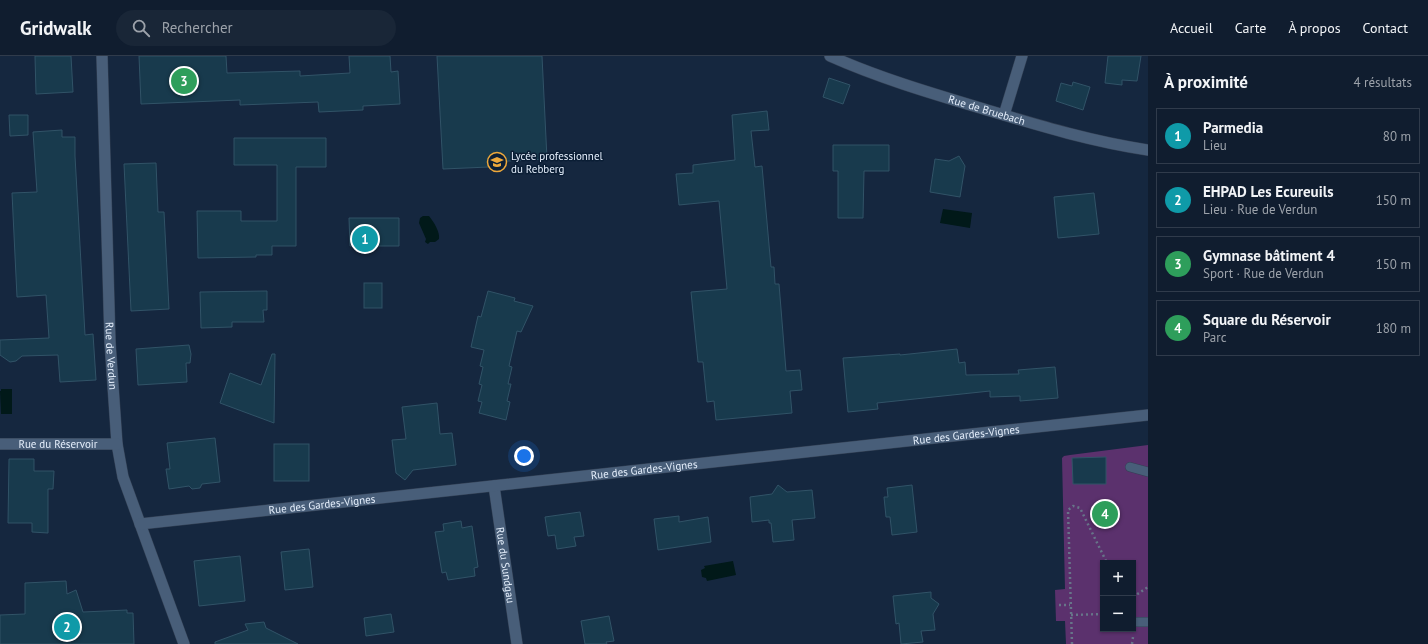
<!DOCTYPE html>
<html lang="fr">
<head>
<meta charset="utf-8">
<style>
	:root { --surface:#101d2f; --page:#192637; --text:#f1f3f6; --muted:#9ca2aa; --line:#303b4b; --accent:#eda83b }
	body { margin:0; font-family:"PT Sans",sans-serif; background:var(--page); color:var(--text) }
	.controls { position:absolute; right:12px; bottom:12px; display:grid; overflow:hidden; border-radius:0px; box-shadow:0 1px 3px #0004 }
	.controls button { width:36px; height:36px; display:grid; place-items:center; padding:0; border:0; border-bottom:1px solid var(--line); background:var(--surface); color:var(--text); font:20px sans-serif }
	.you { position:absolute; left:524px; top:400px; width:14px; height:14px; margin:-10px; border:3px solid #fff; border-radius:50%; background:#1a73e8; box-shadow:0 0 0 6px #1a73e833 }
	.badge { display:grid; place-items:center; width:26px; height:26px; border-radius:50%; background:var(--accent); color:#fff; font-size:13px; font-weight:700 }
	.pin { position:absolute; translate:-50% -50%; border:2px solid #fff; box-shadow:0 1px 4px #0006 }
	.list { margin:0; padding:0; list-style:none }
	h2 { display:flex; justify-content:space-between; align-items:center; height:52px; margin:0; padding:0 16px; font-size:17px }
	h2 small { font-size:13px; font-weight:400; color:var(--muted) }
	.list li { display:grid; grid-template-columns:26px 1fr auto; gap:12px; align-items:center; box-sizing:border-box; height:56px; margin:0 8px 8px; padding:0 8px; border:1px solid var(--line); border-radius:0px }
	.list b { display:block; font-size:15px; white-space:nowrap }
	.list p { margin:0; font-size:13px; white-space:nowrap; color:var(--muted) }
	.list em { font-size:13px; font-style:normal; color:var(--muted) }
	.icon { flex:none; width:22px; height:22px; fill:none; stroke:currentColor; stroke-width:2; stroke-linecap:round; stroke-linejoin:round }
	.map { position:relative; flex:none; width:1148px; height:588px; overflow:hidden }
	header { display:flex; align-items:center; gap:24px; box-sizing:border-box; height:56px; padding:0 20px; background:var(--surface); border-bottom:1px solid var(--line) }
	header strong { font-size:19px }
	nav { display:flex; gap:22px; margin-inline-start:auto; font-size:14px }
	.search { width:280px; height:36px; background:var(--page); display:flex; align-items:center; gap:10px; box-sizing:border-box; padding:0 14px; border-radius:22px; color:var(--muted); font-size:15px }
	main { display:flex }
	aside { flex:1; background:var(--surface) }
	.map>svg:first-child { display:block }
	.green { fill:#5b316d; fill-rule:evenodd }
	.water { fill:#011919 }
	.building { fill:#183a4d; stroke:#315367 }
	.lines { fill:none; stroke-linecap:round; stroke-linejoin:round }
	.service-casing { stroke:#334054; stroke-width:10 }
	.minor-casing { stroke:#334054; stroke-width:12 }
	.path { stroke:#677589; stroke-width:2.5; stroke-dasharray:2 3; stroke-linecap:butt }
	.service { stroke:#485e79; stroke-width:9 }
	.minor { stroke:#485e79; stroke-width:11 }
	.labels { text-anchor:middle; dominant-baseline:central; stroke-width:3; stroke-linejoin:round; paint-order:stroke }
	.street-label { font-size:11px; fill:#e5effc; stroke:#0b1e35 }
	.poi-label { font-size:11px; fill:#e5effc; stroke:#0b1e35; text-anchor:start }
</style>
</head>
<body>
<header>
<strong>Gridwalk</strong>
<div class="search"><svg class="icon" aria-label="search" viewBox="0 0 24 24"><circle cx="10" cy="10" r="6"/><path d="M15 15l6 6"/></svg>Rechercher</div>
<nav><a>Accueil</a><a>Carte</a><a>À propos</a><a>Contact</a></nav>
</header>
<main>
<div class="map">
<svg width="1148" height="588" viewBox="0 0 1148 588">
	<rect width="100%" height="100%" fill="#15273f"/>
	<path class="green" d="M1148,389v199h-82l-1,-23h-9l-1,-31 10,-1 -3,-131 2,-2 6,-1zM1103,507h30v66h-30z"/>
	<g class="water">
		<path d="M943,153l29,4 -2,15 -30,-5z"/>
		<path d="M423,160h6c5,6 11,16 10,23l-4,3h-5l-2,2 -3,-2 1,-3 -7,-16 1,-5z"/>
		<path d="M1,333h11v25h-11l-1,-23h1z"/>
		<path d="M733,505l3,14 -29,6 -1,-3 -4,-1 -1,-7 4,-2 -1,-2z"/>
	</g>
	<g class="building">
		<path d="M35,0h36l2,36 -37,2z"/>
		<path d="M139,0h87l1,17 73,-2v5l50,-3 -1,-17h41l1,16 7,-1 2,33 -37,2v4l-44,2 -1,-10 -78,3v-5l-99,4z"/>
		<path d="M437,0h105l5,103 -58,3v5l-46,2z"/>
		<path d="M1108,0h33l-4,25 -15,-1v5l-17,-2z"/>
		<path d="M829,22l21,7 -7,19 -20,-7z"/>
		<path d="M1073,26l17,5 -7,23 -27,-9 5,-18 11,3z"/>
		<path d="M767,55l2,19 -18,1 4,36 7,-1 9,101h3l1,17h4l7,87 14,-1 2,20 -12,1 2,22 -76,7 -2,-19 -7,1 -4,-40h-5l-7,-70 36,-3 -8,-88 -40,4 -3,-31 17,-1v-8l42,-5 -3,-45z"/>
		<path d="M9,59h19v20l-18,1z"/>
		<path d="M62,74v7h13v19l10,179 8,-1 3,46 -36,2 -2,-27 -36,1 -6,5 -6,1 -10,-7v-15l49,-2 -3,-43 -29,2 -5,-104 25,-1 -4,-60z"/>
		<path d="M234,82h92v29h-30v79h-24v9h-16v2l-58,1 -1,-47h44v10h36v-56h-43z"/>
		<path d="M833,89h56v26h-25l-1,47h-25v-47h-5z"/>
		<path d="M959,100l6,10 -5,31 -30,-5 5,-33 14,2z"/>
		<path d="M156,107l2,49h6l5,97 -38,2 -7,-147z"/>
		<path d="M1094,137l5,41 -41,4 -4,-41z"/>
		<path d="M349,162h50v28h-49z"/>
		<rect x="364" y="227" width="18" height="25"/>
		<path d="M267,235v19h-4l1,12h-32v5l-31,1 -1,-36z"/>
		<path d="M488,235l27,7 -1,3 19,5 -12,26 -4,-1 -8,35 3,1 -4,17h3l-4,17 3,1 -4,18 -27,-7 3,-11 -4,-1 4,-16 -3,-1 4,-17 -3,-1 4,-16 -13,-3 7,-31 3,1z"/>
		<path d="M189,289l2,9 -1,9h-4l1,19 -49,3 -2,-36z"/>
		<path d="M957,293l2,14 6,-1 1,13 53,-1 -1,-4 37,-3 3,31 -38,3v-5l-30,1v-6l-113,12 1,6 -30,3 -5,-54 57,-4v1z"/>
		<path d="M272,298h3l-1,69 -54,-20 10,-30 31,12z"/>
		<path d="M437,347l3,31 12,-1 4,32 -43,5 -8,10 -9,-7 -4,-33 14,-1 -4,-32z"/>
		<path d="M215,382l5,44 -18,2 -2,4 -8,1 -3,-3 -20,3 -3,-20h4l-3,-26z"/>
		<rect x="274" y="388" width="35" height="37"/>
		<path d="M1106,401v27h-33l-1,-26z"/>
		<path d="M9,403h25v12h20l-1,18h-5v44l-16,-1v-9h-24z"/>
		<path d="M778,429l9,7 25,-2 3,28 -23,2 2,20 -21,2 -2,-19h-2v-3l-17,2 -2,-25 22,-3z"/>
		<path d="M912,429l5,47 -25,3 -2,-18h-4l-2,-20h4l-1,-9z"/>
		<path d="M580,456l4,24 -10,1 2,9 -19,3 -2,-14 -7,1 -3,-19z"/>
		<path d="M679,460v6l29,-5 3,25 -53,8 -4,-31z"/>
		<path d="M461,465l1,7 10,-2 6,41 -4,1 1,8 -27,4 -2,-8 -4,1 -7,-41 9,-1 -1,-7z"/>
		<path d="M309,493l4,38 -28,3 -4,-38z"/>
		<path d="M240,500l5,45 -46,5 -5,-45z"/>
		<path d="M66,525l1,13 9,-4 7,22 44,-2v3h6l1,31h-134v-29l25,-1v-31z"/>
		<path d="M931,536v6l8,6 -6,10 2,16 -14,1 2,11 -22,2 -2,-21 -3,1 -3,-28z"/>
		<path d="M391,558l3,18 -28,4 -2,-18z"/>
		<path d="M609,560l5,25 -8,1 1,2h-22l-4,-23z"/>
		<path d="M264,566l2,6 32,16h-83v-2l33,-12 -3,-6z"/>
	</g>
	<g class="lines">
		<g class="service-casing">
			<g id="service">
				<path d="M1130,411l18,5"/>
				<path d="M1136,566h12"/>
			</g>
		</g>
		<g class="minor-casing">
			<g id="minor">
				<path id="s1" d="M102,0l8,286 7,102 6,33 61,167"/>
				<path id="s2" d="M830,0c47,21 97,36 147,51 57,17 111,34 171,43"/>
				<path d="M1004,59l18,-59"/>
				<path id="s3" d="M0,388h117"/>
				<path id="s4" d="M494,430l23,158"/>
				<path id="s5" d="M140,468l1008,-109"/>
			</g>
		</g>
		<g class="path">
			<path d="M1133,541l15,-10"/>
			<path d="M1059,549h11"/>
			<path d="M1071,559l32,-1"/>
			<path d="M1072,588l-4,-134 5,-4 7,2 27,55"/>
			<path d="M1132,588l1,-7"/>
		</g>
		<use href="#service" class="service"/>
		<use href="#minor" class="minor"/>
	</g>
	<defs>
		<g id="school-ring" transform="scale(1)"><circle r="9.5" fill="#0b1e35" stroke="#eda83b" stroke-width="1.5"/><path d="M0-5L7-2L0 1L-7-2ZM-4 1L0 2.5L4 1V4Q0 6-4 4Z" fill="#eda83b"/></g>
	</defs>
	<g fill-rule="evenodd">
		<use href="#school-ring" x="497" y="106"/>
	</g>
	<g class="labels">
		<g class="street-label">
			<text stroke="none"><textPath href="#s2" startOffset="166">Rue de Bruebach</textPath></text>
			<text stroke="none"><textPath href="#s1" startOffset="300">Rue de Verdun</textPath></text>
			<text stroke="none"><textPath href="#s5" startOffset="831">Rue des Gardes-Vignes</textPath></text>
			<text stroke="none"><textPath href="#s3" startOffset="58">Rue du Réservoir</textPath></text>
			<text stroke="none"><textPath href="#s5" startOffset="507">Rue des Gardes-Vignes</textPath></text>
			<text stroke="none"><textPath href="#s5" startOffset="183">Rue des Gardes-Vignes</textPath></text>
			<text stroke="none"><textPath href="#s4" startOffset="80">Rue du Sundgau</textPath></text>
		</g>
		<g class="poi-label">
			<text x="511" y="100">Lycée professionnel<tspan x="511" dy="13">du Rebberg</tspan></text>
		</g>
	</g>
</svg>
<div class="controls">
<button>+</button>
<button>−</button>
</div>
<div class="you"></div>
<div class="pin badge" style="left:365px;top:183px;background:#0f9aa8">1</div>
<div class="pin badge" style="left:67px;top:571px;background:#0f9aa8">2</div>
<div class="pin badge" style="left:184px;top:25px;background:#2e9e5b">3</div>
<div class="pin badge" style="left:1105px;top:458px;background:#2e9e5b">4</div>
</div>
<aside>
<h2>À proximité<small>4 résultats</small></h2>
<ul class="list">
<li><span class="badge" style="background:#0f9aa8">1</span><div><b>Parmedia</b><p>Lieu</p></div><em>80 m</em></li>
<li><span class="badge" style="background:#0f9aa8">2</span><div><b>EHPAD Les Ecureuils</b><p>Lieu · Rue de Verdun</p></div><em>150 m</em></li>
<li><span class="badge" style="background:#2e9e5b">3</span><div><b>Gymnase bâtiment 4</b><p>Sport · Rue de Verdun</p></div><em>150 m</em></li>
<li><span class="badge" style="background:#2e9e5b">4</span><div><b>Square du Réservoir</b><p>Parc</p></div><em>180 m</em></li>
</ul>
</aside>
</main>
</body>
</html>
